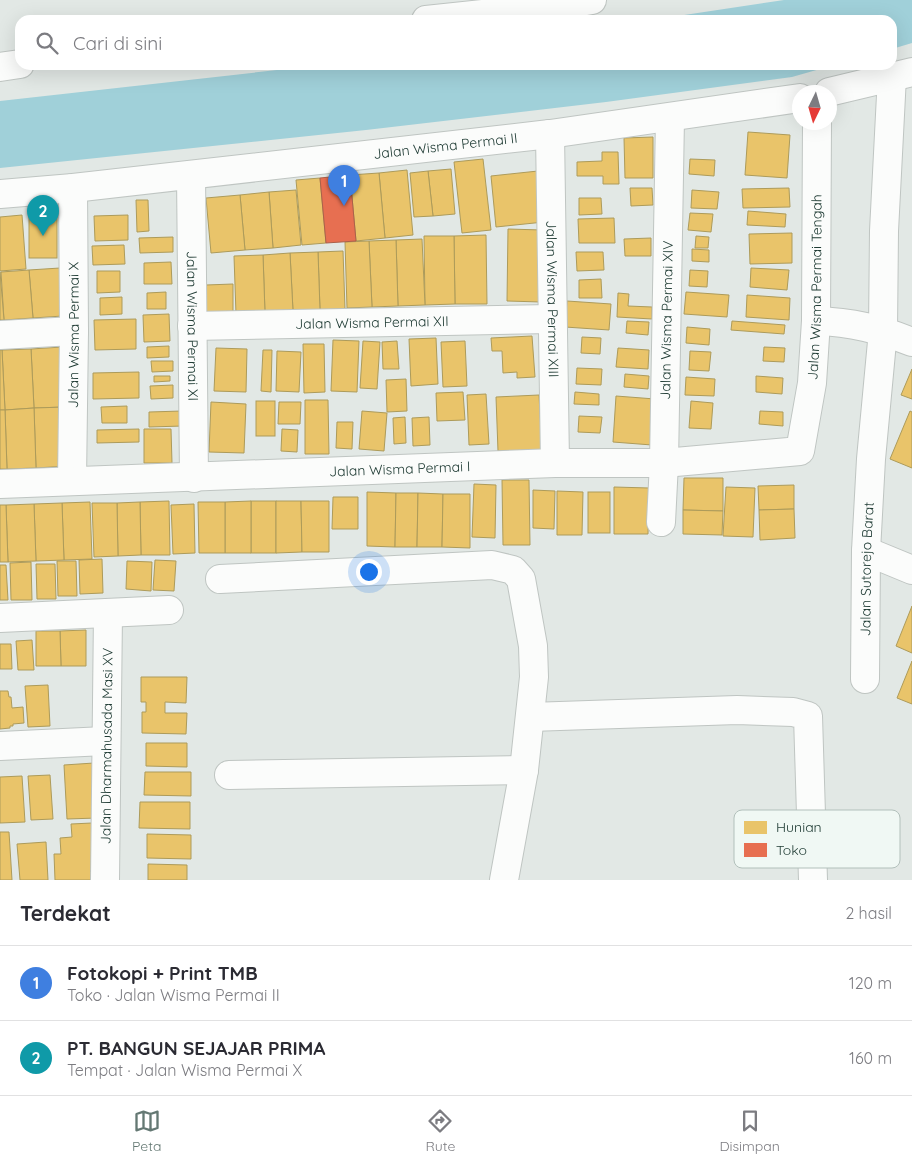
<!DOCTYPE html>
<html lang="id">
<head>
<meta charset="utf-8">
<style>
	:root { --surface:#fff; --page:#f2f2f3; --text:#2b2b33; --muted:#7c7c81; --line:#e1e1e2; --accent:#647873 }
	body { margin:0; font-family:Quicksand,sans-serif; background:var(--page); color:var(--text) }
	.compass { position:absolute; left:792px; top:85px; width:45px; height:45px; border-radius:50%; background:var(--surface); box-shadow:0 5px 20px #0002; rotate:185deg }
	.you { position:absolute; left:368px; top:571px; width:18px; height:18px; margin:-12px; border:4px solid #fff; border-radius:50%; background:#1a73e8; box-shadow:0 0 0 8px #1a73e833 }
	.badge { display:grid; place-items:center; width:32px; height:32px; border-radius:50%; background:var(--accent); color:#fff; font-size:16px; font-weight:700 }
	.pin { position:absolute; translate:-50% -41px; filter:drop-shadow(0 1px 2px #0008) }
	.pin::after { content:''; position:absolute; top:26px; width:18px; height:15px; background:inherit; clip-path:polygon(0 0,100% 0,50% 100%) }
	.list { margin:0; padding:0; list-style:none }
	h2 { display:flex; justify-content:space-between; align-items:center; height:65px; margin:0; padding:0 20px; font-size:21px }
	h2 small { font-size:16px; font-weight:400; color:var(--muted) }
	.list li { display:grid; grid-template-columns:32px 1fr auto; gap:15px; align-items:center; box-sizing:border-box; height:75px; padding:0 20px; border-top:1px solid var(--line) }
	.list b { display:block; font-size:19px; white-space:nowrap }
	.list p { margin:0; font-size:16px; white-space:nowrap; color:var(--muted) }
	.list em { font-size:16px; font-style:normal; color:var(--muted) }
	.icon { flex:none; width:28px; height:28px; fill:none; stroke:currentColor; stroke-width:2; stroke-linecap:round; stroke-linejoin:round }
	.map { position:relative; flex:none; width:912px; height:880px; overflow:hidden }
	.search { position:absolute; background:var(--surface); box-shadow:0 5px 20px #0002; left:15px; right:15px; top:15px; height:55px; display:flex; align-items:center; gap:12px; box-sizing:border-box; padding:0 18px; border-radius:15px; color:var(--muted); font-size:19px }
	.sheet { height:215px; background:var(--surface) }
	nav { display:flex; justify-content:space-around; align-items:center; box-sizing:border-box; height:70px; border-top:1px solid var(--line); background:var(--surface); font-size:14px; color:var(--muted) }
	nav a { display:grid; justify-items:center; gap:2px }
	nav .on { color:var(--accent) }
	.map>svg:first-child { display:block }
	.water { fill:#a0d0d9 }
	.homes { fill:#e9c46a; stroke:#ad9b5a }
	.shops { fill:#e76f51; stroke:#ab6049 }
	.lines { fill:none; stroke-linecap:round; stroke-linejoin:round }
	.minor-casing { stroke:#bfc5c2; stroke-width:30 }
	.minor { stroke:#fbfcfb; stroke-width:28 }
	.labels { text-anchor:middle; dominant-baseline:central; stroke-width:5; stroke-linejoin:round; paint-order:stroke }
	.street-label { font-size:14px; fill:#203c35; stroke:#f0f8f4 }
	.key { fill:#f0f8f4; stroke:#b2c0bb; stroke-width:1 }
	.key-label { font-size:14px; fill:#203c35 }
</style>
</head>
<body>
<div class="map">
<svg width="912" height="880" viewBox="0 0 912 880">
	<rect width="100%" height="100%" fill="#e2e8e5"/>
	<g class="water">
		<path d="M784,0h128v43l-20,6v-29h-241z"/>
		<path d="M322,65h512l-42,12 -186,25 -240,28 -366,38v-67z"/>
	</g>
	<g class="homes">
		<path d="M748,132l42,3 -3,43 -42,-3z"/>
		<path d="M653,137v41h-28l-1,-40z"/>
		<path d="M602,152h16l1,32h-16v-8h-26v-14l25,-1z"/>
		<path d="M483,159l8,71 -29,3 -8,-71z"/>
		<path d="M690,159l25,1 -1,16 -25,-2z"/>
		<path d="M451,169l4,45 -22,2 -5,-45z"/>
		<path d="M407,170l6,65 -28,3 -6,-65z"/>
		<path d="M428,171l5,45 -19,1 -4,-44z"/>
		<path d="M538,171l6,51 -48,5 -5,-51z"/>
		<path d="M379,173l6,65 -29,3 -6,-66z"/>
		<path d="M320,178l6,65 -24,2 -6,-65z"/>
		<path d="M630,188h22l1,17 -22,1z"/>
		<path d="M789,188l1,19 -47,1 -1,-19z"/>
		<path d="M296,190l5,55 -28,3 -4,-56z"/>
		<path d="M692,190l27,2 -2,17 -26,-1z"/>
		<path d="M269,192l4,56 -28,2 -5,-55z"/>
		<path d="M240,195l5,55 -34,3 -5,-55z"/>
		<path d="M579,198h22l1,16 -23,1z"/>
		<path d="M136,200h12l1,31 -12,1z"/>
		<path d="M748,211l38,3 -1,13 -38,-2z"/>
		<path d="M690,213l23,1 -2,18 -23,-2z"/>
		<rect x="29" y="214" width="28" height="44"/>
		<path d="M22,215l4,54 -26,2v-54z"/>
		<path d="M128,215v25l-33,1 -1,-25z"/>
		<path d="M614,218l1,25h-36l-1,-24z"/>
		<path d="M508,229l34,1 -1,72 -34,-1z"/>
		<path d="M792,233v30l-42,1 -1,-30z"/>
		<path d="M486,235l1,69h-32l-1,-68z"/>
		<path d="M424,236h30l1,68 -30,1z"/>
		<path d="M696,236l13,1 -1,11h-13z"/>
		<path d="M173,237v15l-33,1 -1,-15z"/>
		<path d="M651,238v18h-26l-1,-17z"/>
		<path d="M422,239l3,66 -27,1 -2,-66z"/>
		<path d="M396,240l2,66 -26,1 -3,-66z"/>
		<path d="M369,241l3,66 -25,1 -2,-66z"/>
		<path d="M124,245l1,19 -32,1 -1,-19z"/>
		<path d="M692,249l17,1v12l-17,-1z"/>
		<path d="M343,251l2,58 -25,1 -2,-58z"/>
		<path d="M318,252l2,58 -27,1 -3,-58z"/>
		<path d="M576,252h27l1,18 -27,1z"/>
		<path d="M290,253l3,58 -28,2 -2,-58z"/>
		<path d="M263,255l2,58 -29,1 -2,-58z"/>
		<path d="M171,262l1,22h-28v-21z"/>
		<path d="M60,268l3,48 -30,2 -4,-48z"/>
		<path d="M751,268l38,2 -2,20 -37,-3z"/>
		<path d="M29,270l4,48 -29,2 -3,-48z"/>
		<path d="M690,270l18,1 -1,16 -18,-1z"/>
		<path d="M97,271h23v21l-23,1z"/>
		<path d="M0,272l4,48h-4z"/>
		<path d="M601,279l1,19h-23v-18z"/>
		<path d="M233,284v28h-27v-27z"/>
		<path d="M166,292v17h-19v-16z"/>
		<path d="M686,292l43,3 -2,22 -43,-3z"/>
		<path d="M618,293l11,1 -1,12 24,1v12l-35,-2z"/>
		<path d="M747,295l43,3 -1,22 -43,-3z"/>
		<path d="M122,297v17l-22,1v-17z"/>
		<path d="M567,301l44,3 -2,26 -44,-3z"/>
		<path d="M169,314l1,27 -26,1 -1,-27z"/>
		<path d="M136,319v30l-41,1 -1,-30z"/>
		<path d="M627,321l22,1 -1,13 -22,-2z"/>
		<path d="M732,321l53,4 -1,9 -53,-4z"/>
		<path d="M687,327l23,2 -1,16 -23,-2z"/>
		<path d="M532,336l3,41 -18,1v-6l-14,1 -1,-22h-10l-1,-13z"/>
		<path d="M582,337l19,1 -1,16 -19,-1z"/>
		<path d="M436,338l2,46 -27,2 -2,-47z"/>
		<path d="M333,340l26,1 -2,51 -26,-1z"/>
		<path d="M363,341l17,1 -3,47 -17,-1z"/>
		<path d="M397,341l2,28h-16l-1,-27z"/>
		<path d="M465,341l2,45 -24,1 -2,-45z"/>
		<path d="M303,344h21l1,48 -21,1z"/>
		<path d="M169,346v11l-22,1v-11z"/>
		<path d="M62,347l3,60 -31,1 -3,-59z"/>
		<path d="M764,347l21,1 -1,14 -21,-1z"/>
		<path d="M216,348l31,1 -1,43 -32,-1z"/>
		<path d="M618,348l31,2 -1,19 -32,-2z"/>
		<path d="M31,349l3,59 -29,2 -3,-60z"/>
		<path d="M0,350h2l3,60h-5z"/>
		<path d="M263,350h9l-1,42 -10,-1z"/>
		<path d="M277,351l24,1 -2,40 -23,-1z"/>
		<path d="M690,351l21,1 -2,19 -20,-1z"/>
		<path d="M151,361h22v10l-21,1z"/>
		<path d="M577,368l25,1 -1,16 -25,-1z"/>
		<path d="M912,369v30l-11,-4z"/>
		<path d="M139,372v26l-46,1v-26z"/>
		<path d="M625,374l24,2 -1,13 -24,-2z"/>
		<path d="M154,376h16v5l-16,1z"/>
		<path d="M756,376l27,2 -1,16 -26,-2z"/>
		<path d="M686,377l29,2 -1,17 -29,-1z"/>
		<path d="M406,379l1,32 -20,1 -1,-32z"/>
		<path d="M173,385v13l-22,1 -1,-13z"/>
		<path d="M463,392l2,28 -28,1 -1,-28z"/>
		<path d="M575,392l24,2v11l-25,-1z"/>
		<path d="M486,394l3,50 -20,1 -2,-50z"/>
		<path d="M539,395l3,55 -44,1 -2,-54z"/>
		<path d="M616,396l39,3 -3,46 -39,-3z"/>
		<path d="M305,400h23l1,54h-24z"/>
		<rect x="256" y="401" width="19" height="35"/>
		<path d="M691,401l22,2 -2,26 -22,-1z"/>
		<path d="M211,402l35,2 -2,49 -35,-1z"/>
		<path d="M279,402h22l-1,22h-22z"/>
		<path d="M127,406v17h-25l-1,-16z"/>
		<path d="M65,407l3,59 -32,2 -2,-60z"/>
		<path d="M34,408l2,60 -29,1 -2,-59z"/>
		<path d="M0,410h5l2,59h-7z"/>
		<path d="M182,411l1,15 -34,1v-15z"/>
		<path d="M362,411l25,2 -3,38 -25,-2z"/>
		<path d="M760,411l23,1v14l-24,-2z"/>
		<path d="M910,411l2,1v56l-22,-9z"/>
		<path d="M579,416l23,1 -2,16 -22,-1z"/>
		<path d="M405,417l1,26 -12,1 -1,-26z"/>
		<path d="M429,417l1,28 -17,1 -1,-28z"/>
		<path d="M337,422h16l-1,27 -16,-1z"/>
		<path d="M139,429v13l-42,1v-13z"/>
		<path d="M144,429h27l1,34h-28z"/>
		<path d="M282,429l16,1 -1,22 -16,-1z"/>
		<path d="M684,478h39v33l-40,-1z"/>
		<path d="M502,480h27l1,65h-27z"/>
		<path d="M474,484l22,1 -1,53 -23,-1z"/>
		<path d="M794,485v24l-35,1 -1,-24z"/>
		<path d="M614,487l35,1 -1,46h-34z"/>
		<path d="M726,487l29,1 -2,49 -30,-1z"/>
		<path d="M533,490l22,1 -1,38 -21,-1z"/>
		<path d="M557,491l26,1 -1,43h-25z"/>
		<path d="M367,492l29,1 -1,54 -28,-1z"/>
		<rect x="588" y="492" width="22" height="41"/>
		<path d="M396,493h22l-1,54h-22z"/>
		<path d="M418,493l25,1 -1,53h-25z"/>
		<path d="M443,494h27v54l-28,-1z"/>
		<path d="M333,497h25v32h-26z"/>
		<path d="M169,501l1,54h-29l-1,-53z"/>
		<rect x="251" y="501" width="25" height="52"/>
		<path d="M251,501v52h-26v-51z"/>
		<path d="M276,501h25l1,51 -26,1z"/>
		<path d="M301,501h28v51h-27z"/>
		<path d="M90,502l2,57 -28,1 -2,-57z"/>
		<path d="M140,502l1,53 -23,1 -1,-53z"/>
		<path d="M198,502h27v51h-26z"/>
		<path d="M62,503l2,57 -28,1 -2,-57z"/>
		<path d="M92,503h25l1,53 -24,1z"/>
		<path d="M34,504l2,57 -28,1 -2,-57z"/>
		<path d="M194,504l1,49 -22,1 -2,-49z"/>
		<path d="M0,505h6l2,57h-8z"/>
		<path d="M794,509l1,29 -35,2 -1,-30z"/>
		<path d="M683,510l40,1 -1,24 -39,-1z"/>
		<path d="M102,559l1,34 -23,1 -1,-34z"/>
		<path d="M155,560l21,1 -2,30 -21,-1z"/>
		<path d="M57,561h19l1,35h-19z"/>
		<path d="M127,561l25,1 -1,29 -25,-2z"/>
		<path d="M31,562l1,38h-21l-1,-37z"/>
		<path d="M36,564h19l1,35h-19z"/>
		<path d="M0,565h6l2,35h-8z"/>
		<path d="M912,606v47l-16,-7z"/>
		<path d="M86,630v36h-25l-1,-35z"/>
		<path d="M36,631h24l1,35h-25z"/>
		<path d="M32,640l2,30h-16l-2,-29z"/>
		<path d="M0,644h11l1,25h-12z"/>
		<path d="M912,661v43l-15,-6z"/>
		<path d="M141,677h46l-1,26 -21,-1v11h22l-1,21 -44,-1v-21h4v-10h-5z"/>
		<path d="M48,685l2,41 -22,1 -3,-41z"/>
		<path d="M0,691h8l1,6h2l1,11 11,-1 1,16 -11,1v2h-3v2l-10,1z"/>
		<path d="M146,743h41v24l-41,-1z"/>
		<path d="M94,763l3,55 -30,1 -3,-54z"/>
		<path d="M145,772h46v24l-47,-1z"/>
		<path d="M50,775l3,44 -22,1 -3,-44z"/>
		<path d="M22,776l3,46 -25,1v-46z"/>
		<path d="M140,802h50v27l-51,-1z"/>
		<path d="M92,823l2,46 -4,2 2,2 -1,7h-36l-1,-26h7l-1,-16 12,-1 -1,-13z"/>
		<path d="M0,832h9l3,48h-12z"/>
		<path d="M147,834l44,1v24l-44,-1z"/>
		<path d="M46,842l2,38h-28l-3,-36z"/>
		<path d="M148,864l39,1v15h-39z"/>
	</g>
	<path class="shops" d="M350,175l6,66 -30,2 -6,-65z"/>
	<g class="lines">
		<g class="minor-casing">
			<g id="minor">
				<path d="M426,20l131,-14 35,-6"/>
				<path d="M0,67l20,-3"/>
				<path d="M829,92l83,-20"/>
				<path id="s1" d="M550,134l5,329"/>
				<path id="s2" d="M191,175l3,303"/>
				<path id="s3" d="M0,194l73,-6 477,-54 250,-36"/>
				<path d="M816,321c36,1 63,8 96,21"/>
				<path id="s4" d="M192,326l360,-7"/>
				<path d="M0,335l74,-4"/>
				<path id="s5" d="M72,481l2,-150 -1,-143"/>
				<path id="s6" d="M0,484l555,-21h109l136,-12 12,-68 4,-62 1,-199"/>
				<path id="s7" d="M661,522l3,-59 6,-345"/>
				<path d="M866,551l46,19"/>
				<path d="M220,579l272,-14 21,5 8,9 12,67 1,31 -10,93 -20,110"/>
				<path d="M0,618l169,-8"/>
				<path id="s8" d="M865,679l1,-128 5,-92 12,-128 1,-100 8,-155"/>
				<path d="M530,717l207,-7 56,2 15,4 5,164"/>
				<path d="M0,746l105,-5"/>
				<path d="M229,775l295,-5"/>
				<path id="s9" d="M105,880l3,-267"/>
			</g>
		</g>
		<use href="#minor" class="minor"/>
	</g>
	<g class="labels">
		<g class="street-label">
			<text stroke="none"><textPath href="#s3" startOffset="448">Jalan Wisma Permai II</textPath></text>
			<text stroke="none"><textPath href="#s6" startOffset="966">Jalan Wisma Permai Tengah</textPath></text>
			<text stroke="none"><textPath href="#s1" startOffset="165">Jalan Wisma Permai XIII</textPath></text>
			<text stroke="none"><textPath href="#s7" startOffset="202">Jalan Wisma Permai XIV</textPath></text>
			<text stroke="none"><textPath href="#s4" startOffset="180">Jalan Wisma Permai XII</textPath></text>
			<text stroke="none"><textPath href="#s2" startOffset="151">Jalan Wisma Permai XI</textPath></text>
			<text stroke="none"><textPath href="#s5" startOffset="146">Jalan Wisma Permai X</textPath></text>
			<text stroke="none"><textPath href="#s6" startOffset="400">Jalan Wisma Permai I</textPath></text>
			<text stroke="none"><textPath href="#s8" startOffset="110">Jalan Sutorejo Barat</textPath></text>
			<text stroke="none"><textPath href="#s9" startOffset="134">Jalan Dharmahusada Masi XV</textPath></text>
		</g>
	</g>
	<rect x="734" y="810" width="166" height="58" rx="8" class="key"/>
	<rect x="744" y="821" width="23" height="13" fill="#e9c46a"/>
	<rect x="744" y="843" width="23" height="14" fill="#e76f51"/>
	<g class="key-label">
		<text x="776" y="832">Hunian</text>
		<text x="776" y="855">Toko</text>
	</g>
</svg>
<svg class="compass" viewBox="-18 -18 36 36"><path d="M0-13l5 13h-10z" fill="#e53935"/><path d="M0 13l5-13h-10z" fill="#7c7c81"/></svg>
<div class="you"></div>
<div class="pin badge" style="left:344px;top:206px;background:#3f7fe0">1</div>
<div class="pin badge" style="left:43px;top:236px;background:#0f9aa8">2</div>
<div class="search"><svg class="icon" aria-label="search" viewBox="0 0 24 24"><circle cx="10" cy="10" r="6"/><path d="M15 15l6 6"/></svg>Cari di sini</div>
</div>
<section class="sheet">
<h2>Terdekat<small>2 hasil</small></h2>
<ul class="list">
<li><span class="badge" style="background:#3f7fe0">1</span><div><b>Fotokopi + Print TMB</b><p>Toko · Jalan Wisma Permai II</p></div><em>120 m</em></li>
<li><span class="badge" style="background:#0f9aa8">2</span><div><b>PT. BANGUN SEJAJAR PRIMA</b><p>Tempat · Jalan Wisma Permai X</p></div><em>160 m</em></li>
</ul>
</section>
<nav>
<a class="on"><svg class="icon" aria-label="map" viewBox="0 0 24 24"><path d="M3 6l6-2 6 2 6-2v14l-6 2-6-2-6 2zM9 4v14M15 6v14"/></svg>Peta</a>
<a><svg class="icon" aria-label="directions" viewBox="0 0 24 24"><path d="M12 3l9 9-9 9-9-9zM9 14v-3h6M13 9l2 2-2 2"/></svg>Rute</a>
<a><svg class="icon" aria-label="saved" viewBox="0 0 24 24"><path d="M7 4h10v16l-5-4-5 4z"/></svg>Disimpan</a>
</nav>
</body>
</html>
